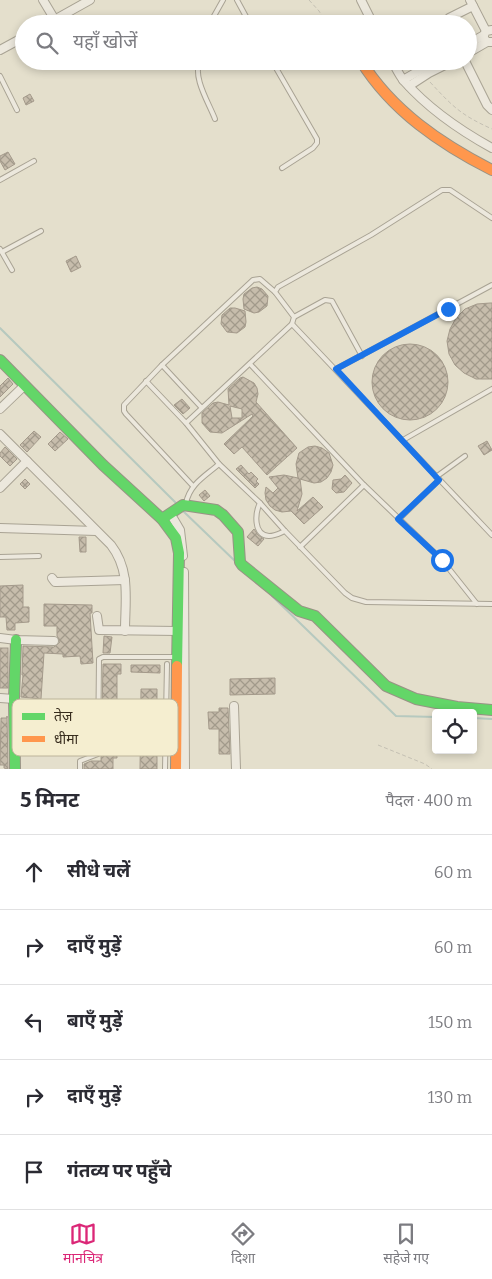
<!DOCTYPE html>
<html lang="hi">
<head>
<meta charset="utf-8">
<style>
	:root { --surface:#fff; --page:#f7f7f7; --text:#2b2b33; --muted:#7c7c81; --line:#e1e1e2; --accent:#db2777 }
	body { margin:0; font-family:Bitter,"Noto Sans Devanagari",serif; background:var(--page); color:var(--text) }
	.controls { position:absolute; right:15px; bottom:15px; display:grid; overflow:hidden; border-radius:5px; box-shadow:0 2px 8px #0003 }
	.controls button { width:45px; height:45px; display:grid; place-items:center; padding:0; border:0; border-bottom:1px solid var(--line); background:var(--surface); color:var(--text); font:25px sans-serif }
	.stop { position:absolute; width:15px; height:15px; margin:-11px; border:4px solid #1a73e8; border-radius:50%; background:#fff }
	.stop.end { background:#1a73e8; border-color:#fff; box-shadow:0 1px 5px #0008 }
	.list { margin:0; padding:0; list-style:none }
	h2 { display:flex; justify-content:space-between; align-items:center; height:65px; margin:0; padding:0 20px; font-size:21px }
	h2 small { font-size:16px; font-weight:400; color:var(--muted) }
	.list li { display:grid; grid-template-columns:32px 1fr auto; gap:15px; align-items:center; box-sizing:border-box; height:75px; padding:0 20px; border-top:1px solid var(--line) }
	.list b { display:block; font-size:19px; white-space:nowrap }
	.list em { font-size:16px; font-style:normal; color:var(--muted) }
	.icon { flex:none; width:28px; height:28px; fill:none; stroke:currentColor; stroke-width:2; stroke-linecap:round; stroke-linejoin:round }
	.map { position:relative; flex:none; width:492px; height:769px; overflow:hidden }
	.search { position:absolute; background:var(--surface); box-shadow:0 2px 8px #0003; left:15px; right:15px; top:15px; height:55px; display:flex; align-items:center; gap:12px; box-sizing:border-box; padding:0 18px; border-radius:28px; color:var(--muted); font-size:19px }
	.sheet { height:440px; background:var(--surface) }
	nav { display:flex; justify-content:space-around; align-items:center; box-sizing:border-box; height:70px; border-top:1px solid var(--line); background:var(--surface); font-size:14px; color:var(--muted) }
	nav a { display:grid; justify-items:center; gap:2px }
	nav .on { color:var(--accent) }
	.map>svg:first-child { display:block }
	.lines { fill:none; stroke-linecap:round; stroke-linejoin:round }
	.stream { stroke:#b6c9bf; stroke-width:2 }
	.building { fill:url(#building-cross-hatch); stroke:#a49a8b; fill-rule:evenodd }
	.lane-casing { stroke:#a9a394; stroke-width:6 }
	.street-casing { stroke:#a9a394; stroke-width:10 }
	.fast-casing { stroke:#989385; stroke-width:12 }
	.slow-casing { stroke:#989385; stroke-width:12 }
	.path { stroke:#c4c0b3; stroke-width:1; stroke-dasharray:4 2.5; stroke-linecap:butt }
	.lane { stroke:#ece8dd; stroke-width:4 }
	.street { stroke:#ece8dd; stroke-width:8 }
	.fast { stroke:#63d668; stroke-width:10 }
	.slow { stroke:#ff974d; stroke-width:10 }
	.route { stroke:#1a73e8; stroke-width:6 }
	.key { fill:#f5eed0; stroke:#bcb49a; stroke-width:1 }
	.key-label { font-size:14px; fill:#372c1d }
</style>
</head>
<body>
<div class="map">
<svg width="492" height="769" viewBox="0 0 492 769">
	<defs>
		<pattern id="building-cross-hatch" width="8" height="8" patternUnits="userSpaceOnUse" patternTransform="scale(1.25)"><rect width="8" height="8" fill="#c7bdac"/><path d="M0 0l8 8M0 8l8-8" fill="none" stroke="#a29a8b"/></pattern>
	</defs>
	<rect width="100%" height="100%" fill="#e4dfcc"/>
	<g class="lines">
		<g class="stream">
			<path d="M0,328l177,176"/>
			<path d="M182,510l54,52"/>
			<path d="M272,596l124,120 40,1"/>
			<path d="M473,718l19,1"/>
		</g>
	</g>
	<g class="building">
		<path d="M30,94l4,7 -8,4 -3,-7z"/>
		<path d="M8,152l7,12 -10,6 -5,-9v-5z"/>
		<path d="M76,256l5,11 -10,5 -5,-11z"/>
		<path d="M257,287l5,2 6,7 -1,10 -8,6 -5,1 -10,-4 -1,-10 1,-5 8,-6z"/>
		<path d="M490,303h2v76h-16l-12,-6 -9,-8 -6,-11 -2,-13 3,-12 6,-11 9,-9 12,-5z"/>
		<path d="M230,308h5l10,3 1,11 -1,5 -8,6 -10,-1 -6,-8 1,-9z"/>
		<circle cx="410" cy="382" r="38"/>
		<path d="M243,377l11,6 3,5 1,6 -2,8 41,46 -30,27 -25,-28 -8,7 -10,-10 29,-28 -1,-2 -30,19 -12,-1 -8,-9v-10l11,-10 5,-1 11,3 -1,-16 12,-11zM230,406l12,3v9h-10z"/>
		<path d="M8,378l5,6 -13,13v-11z"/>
		<path d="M182,399l8,9 -7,6 -9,-9z"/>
		<path d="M34,431l7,6 -14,15 -7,-7z"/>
		<path d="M60,432l8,7 -13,12 -7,-7z"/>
		<path d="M487,441l5,9 -8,5 -6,-9z"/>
		<path d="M315,446l7,2 7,5 4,12 -2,7 -4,6 -6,4 -7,1 -14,-4 2,15 -5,17 16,-14 10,10 -19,17 -13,-13 -9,1 -7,-2 -5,-4 -4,-6 -1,-7 1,-6 7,6 5,-5 -9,-11 15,-2 14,3 -2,-14 3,-11 9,-6z"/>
		<path d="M5,447l12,12 -7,7 -10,-10v-3z"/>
		<path d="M241,465l8,9 2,-2 7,7 -2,2 3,3 -4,4 -19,-19z"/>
		<path d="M345,475l7,8 -8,9 -8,1 -4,-4 1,-9 8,-1z"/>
		<path d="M25,479l5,5 -5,5 -5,-5z"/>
		<path d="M205,490l5,6 -6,5 -5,-6z"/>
		<path d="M254,529l4,6 6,4 -6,7 -11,-9z"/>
		<path d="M79,537h7v15h-6z"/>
		<path d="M23,585v22h6v15l-14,1v7h-8l-1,-13h-6v-31z"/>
		<path d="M44,604l48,1v8h-2l3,50 -12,1 -1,-8 -17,1v-3l-19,-1 -3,46 -20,-2 2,-22h-1l1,-29 31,1 6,-5 -3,-6v-10h-13z"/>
		<path d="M104,636l8,1 -2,16h-7z"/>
		<rect x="0" y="648" width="8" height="40"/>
		<path d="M103,664h18v10h-4v84h-4v11h-29v-5l7,-3h10z"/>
		<path d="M131,665h29v8l-29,-1z"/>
		<path d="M275,678v16l-45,1v-16z"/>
		<path d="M141,689h16v80h-17z"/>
		<path d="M219,708h9l2,46h-11v-25h-10l-1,-17h11z"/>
		<path d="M7,716l1,53 -4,-1v-3h-4l1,-47h6z"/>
	</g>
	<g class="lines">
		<g class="lane-casing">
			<g id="lane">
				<path d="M237,0l13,24"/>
				<path d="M213,24l1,-8 9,-16"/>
				<path d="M200,61c-8,16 9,42 15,58"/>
				<path d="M272,61l45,78v4l-4,5 -31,20"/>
				<path d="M0,76l17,34"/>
				<path d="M0,180l34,-19"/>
				<path d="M0,249l12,21"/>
				<path d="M2,252l39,-21"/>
				<path d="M294,317l31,-17 7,1 30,55"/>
				<path d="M292,324l200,211"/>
				<path d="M250,364l114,121 -64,62"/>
				<path d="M162,365l39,42"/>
				<path d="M336,369l156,-84"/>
				<path d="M146,381l40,42 33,41 41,39 25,28 60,62 7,5 14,4 126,2"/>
				<path d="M186,423l106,-99 2,-7 -19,-25 3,-5 93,-52 71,-45h8l42,28"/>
				<path d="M403,440l89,-51"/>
				<path d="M436,477l29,-21"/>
				<path d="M364,485l78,75 35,44"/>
				<path d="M193,486l-67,-72 -2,-3v-6l38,-40 91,-85 7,-1 15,13"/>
				<path d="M186,503c4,-19 18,-26 33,-39"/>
				<path d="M260,503c-5,10 -7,32 9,33 6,0 11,-3 16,-5"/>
				<path d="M399,519l40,-39"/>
				<path d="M0,557l39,-1"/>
				<path d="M80,769v-8l18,-7 1,-95 4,-2h74"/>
				<path d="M165,769l2,-105"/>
			</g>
		</g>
		<g class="street-casing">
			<g id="street">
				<path d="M43,0l12,20"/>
				<path d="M361,0l12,24"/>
				<path d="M470,0l16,31"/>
				<path d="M449,18l24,-12"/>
				<path d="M47,24l43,-24"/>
				<path d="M492,30l-6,1 -3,6 4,5h5"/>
				<path d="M468,44l16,-9"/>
				<path d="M0,50l24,-13"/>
				<path d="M468,53l19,-11"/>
				<path d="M392,61c4,7 7,14 12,20 24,27 57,50 88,67"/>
				<path d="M465,61l22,44 5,5"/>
				<path d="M403,80l33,-19"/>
				<path d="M409,86l20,-13 24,-12"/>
				<path d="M0,409l25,-24"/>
				<path d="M0,434l111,111c20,26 14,55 14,86"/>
				<path d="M0,488l27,-27"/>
				<path d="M170,513l10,17 3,26"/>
				<path d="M0,528l96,3"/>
				<path d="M184,572l1,197"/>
				<path d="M52,578l3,4h2l68,-2"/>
				<path d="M97,616l2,14 79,1"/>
				<path d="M0,638l16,2 38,1"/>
				<path d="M0,698l14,1"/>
				<path d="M234,706l2,63"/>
			</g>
		</g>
		<g class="fast-casing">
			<g id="fast">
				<path d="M0,360l103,105 59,54 14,19 3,15 -2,113"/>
				<path d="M162,519l21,-14 33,5 7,5 15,17 2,30 2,3 57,46 16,5 71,70 30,13 41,8 35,3"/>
				<path d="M15,769l-1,-70 2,-59"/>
			</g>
		</g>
		<g class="slow-casing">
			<g id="slow">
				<path d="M361,61c31,50 80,83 131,109"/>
				<path d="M176,769l1,-103"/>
			</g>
		</g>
		<g class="path">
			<path d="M309,0l10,11 8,13"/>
			<path d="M430,82c23,25 31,33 62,47"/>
			<path d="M378,745l47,19 7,5"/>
		</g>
		<use href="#lane" class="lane"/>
		<use href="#street" class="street"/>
		<use href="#fast" class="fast"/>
		<use href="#slow" class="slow"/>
	</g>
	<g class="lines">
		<path class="route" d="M442,560l-44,-41 41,-39 -103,-111 112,-60"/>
	</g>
	<rect x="12" y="699" width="166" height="57" rx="8" class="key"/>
	<rect x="22" y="713" width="23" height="7" fill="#63d668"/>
	<rect x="22" y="736" width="23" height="6" fill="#ff974d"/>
	<g class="key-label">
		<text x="54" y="721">तेज़</text>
		<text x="54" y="744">धीमा</text>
	</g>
</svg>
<div class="controls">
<button><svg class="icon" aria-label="locate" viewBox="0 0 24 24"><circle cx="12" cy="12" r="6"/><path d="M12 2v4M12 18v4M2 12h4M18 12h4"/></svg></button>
</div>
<div class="stop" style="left:442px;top:560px"></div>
<div class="stop end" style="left:448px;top:309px"></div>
<div class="search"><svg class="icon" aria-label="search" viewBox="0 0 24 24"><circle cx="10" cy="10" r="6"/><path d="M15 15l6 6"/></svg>यहाँ खोजें</div>
</div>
<section class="sheet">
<h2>5 मिनट<small>पैदल · 400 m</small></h2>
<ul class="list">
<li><svg class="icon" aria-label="ahead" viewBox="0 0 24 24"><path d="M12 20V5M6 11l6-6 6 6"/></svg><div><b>सीधे चलें</b></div><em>60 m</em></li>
<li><svg class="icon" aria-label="right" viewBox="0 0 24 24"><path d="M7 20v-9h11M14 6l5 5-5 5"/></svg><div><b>दाएँ मुड़ें</b></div><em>60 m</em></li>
<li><svg class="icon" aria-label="left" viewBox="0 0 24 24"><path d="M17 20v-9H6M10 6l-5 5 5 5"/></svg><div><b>बाएँ मुड़ें</b></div><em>150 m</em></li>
<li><svg class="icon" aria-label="right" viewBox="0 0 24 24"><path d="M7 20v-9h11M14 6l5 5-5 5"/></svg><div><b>दाएँ मुड़ें</b></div><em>130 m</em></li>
<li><svg class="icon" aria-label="arrive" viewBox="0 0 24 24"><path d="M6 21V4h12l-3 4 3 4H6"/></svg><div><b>गंतव्य पर पहुँचे</b></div></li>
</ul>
</section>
<nav>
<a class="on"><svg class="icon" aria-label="map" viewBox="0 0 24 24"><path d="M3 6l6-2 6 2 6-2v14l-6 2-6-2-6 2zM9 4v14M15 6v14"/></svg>मानचित्र</a>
<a><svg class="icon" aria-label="directions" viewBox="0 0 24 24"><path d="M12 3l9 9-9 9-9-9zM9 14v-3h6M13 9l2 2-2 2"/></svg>दिशा</a>
<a><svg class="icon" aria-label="saved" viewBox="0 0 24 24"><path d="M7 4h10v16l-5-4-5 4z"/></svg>सहेजे गए</a>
</nav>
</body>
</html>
